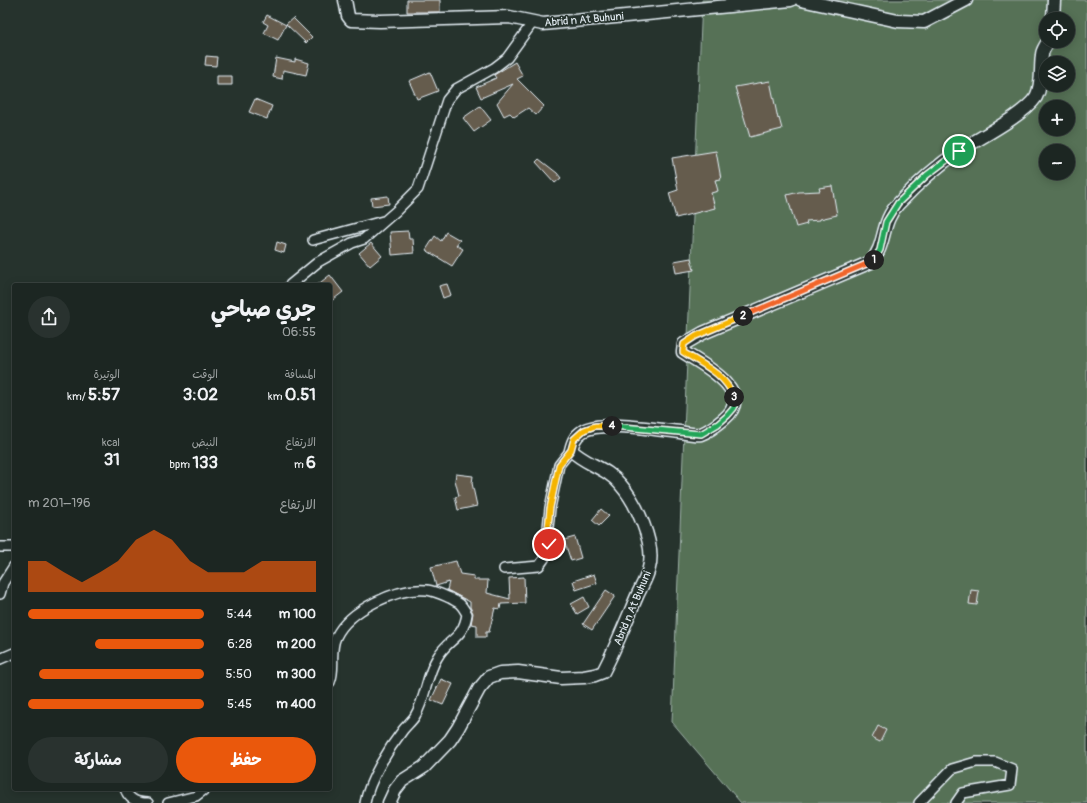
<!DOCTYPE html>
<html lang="ar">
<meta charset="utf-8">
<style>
body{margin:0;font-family:Pangolin,"Playpen Sans Arabic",sans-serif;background:#29322f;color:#f1f3f6;direction:rtl;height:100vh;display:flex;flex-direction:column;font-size:15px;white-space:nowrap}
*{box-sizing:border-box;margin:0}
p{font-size:13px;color:#a0a5a5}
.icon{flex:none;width:22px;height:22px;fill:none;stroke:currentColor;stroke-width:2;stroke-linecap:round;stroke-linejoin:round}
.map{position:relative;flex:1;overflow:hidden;direction:ltr}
.panel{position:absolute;left:12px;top:283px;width:320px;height:508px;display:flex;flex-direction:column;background:#1c2622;border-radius:4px;box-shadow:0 2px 10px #0003,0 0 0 1px #3a4340;direction:rtl}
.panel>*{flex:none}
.buttons{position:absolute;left:1039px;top:12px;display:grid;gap:8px}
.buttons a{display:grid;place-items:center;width:36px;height:36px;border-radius:50%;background:#1c2622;box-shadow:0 2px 10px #0003,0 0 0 1px #3a4340;font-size:20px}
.pin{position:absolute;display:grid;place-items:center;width:34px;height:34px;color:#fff;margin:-17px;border:2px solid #fff;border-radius:50%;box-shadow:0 1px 4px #0007}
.km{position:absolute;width:20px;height:20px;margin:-10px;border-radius:50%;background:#222;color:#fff;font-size:11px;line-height:20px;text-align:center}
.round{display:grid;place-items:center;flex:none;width:42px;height:42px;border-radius:21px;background:#29322f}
.overview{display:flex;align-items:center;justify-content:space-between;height:68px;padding:0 16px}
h1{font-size:22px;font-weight:700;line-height:30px}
.stats{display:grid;grid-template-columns:repeat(3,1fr);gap:6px;height:68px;padding:4px 16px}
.stats div{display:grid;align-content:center}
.stats b{font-size:17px;font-weight:700}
.stats small{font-size:11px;font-weight:400}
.stats p{font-size:11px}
.chart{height:112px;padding:8px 16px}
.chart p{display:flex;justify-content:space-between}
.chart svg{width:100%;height:72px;margin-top:4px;fill:#ea580c;opacity:.7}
.cta{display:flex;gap:8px;margin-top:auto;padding:8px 16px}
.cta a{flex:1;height:46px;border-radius:24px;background:#ea580c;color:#fff;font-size:16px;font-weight:700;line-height:46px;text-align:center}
.cta a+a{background:#29322f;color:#f1f3f6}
ul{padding:0 16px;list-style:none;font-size:13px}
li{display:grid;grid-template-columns:64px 48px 1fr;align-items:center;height:30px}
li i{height:10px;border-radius:5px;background:#ea580c}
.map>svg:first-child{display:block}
.green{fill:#567157;stroke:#9fb1a8;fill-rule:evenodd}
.building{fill:#655c4e;stroke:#e8f1f8}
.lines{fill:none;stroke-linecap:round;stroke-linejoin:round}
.street-casing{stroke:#e8f1f8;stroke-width:12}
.secondary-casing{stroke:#e8f1f8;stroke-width:15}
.street{stroke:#26332d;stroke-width:9}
.secondary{stroke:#26332d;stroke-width:12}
.split-1-casing{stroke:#fff;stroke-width:8}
.split-2-casing{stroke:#fff;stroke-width:8}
.split-3-casing{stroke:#fff;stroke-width:8}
.split-4-casing{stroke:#fff;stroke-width:8}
.split-5-casing{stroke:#fff;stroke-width:8}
.split-1{stroke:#22a559;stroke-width:5}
.split-2{stroke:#f0652b;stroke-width:5}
.split-3{stroke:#f5b400;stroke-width:5}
.split-4{stroke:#22a559;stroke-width:5}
.split-5{stroke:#f5b400;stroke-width:5}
.labels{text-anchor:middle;stroke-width:3;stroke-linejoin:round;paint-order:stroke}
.street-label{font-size:11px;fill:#e8f1f8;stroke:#26332d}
</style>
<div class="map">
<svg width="1087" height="803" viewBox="0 0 1087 803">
<rect width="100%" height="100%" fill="#26332d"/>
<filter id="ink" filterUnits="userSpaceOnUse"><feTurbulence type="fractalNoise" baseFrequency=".025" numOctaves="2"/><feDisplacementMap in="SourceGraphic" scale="8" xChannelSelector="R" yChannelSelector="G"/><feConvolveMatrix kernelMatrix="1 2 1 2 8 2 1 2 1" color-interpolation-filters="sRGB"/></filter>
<g filter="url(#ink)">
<path class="green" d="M702 0H1087V803H741L672 722ZM1046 19H1068V41H1046ZM1046 63H1068V85H1046ZM1046 107H1068V129H1046ZM1046 151H1068V173H1046Z"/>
<path class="building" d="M407 0H440V12H407Z
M267 15 286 25 278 40 264 33 268 25 263 22Z
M293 18 312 37 306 43 286 24Z
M206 56 217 57 216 66 205 65Z
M276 58 295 62V59L309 63 306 75 283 70 282 79 273 77Z
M515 62 523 76 517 79 544 106 536 115 528 108 514 117 510 113 504 116 497 103 513 84 481 98 476 87 496 78 494 75Z
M430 72 438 91 417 99 409 81Z
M217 76H232V85H217Z
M770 81 778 119 779 118 782 129 750 137 735 87Z
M255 99 272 106 267 119 249 112Z
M480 106 491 120 474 132 463 118Z
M716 151 721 179 715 180 718 191 711 193 715 208 676 218 669 193 678 190 672 158Z
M539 159 557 173 561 178 555 183 536 162Z
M832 186 837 215 820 219V220L806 221 807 224 796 227 787 195 799 192 820 191 819 188Z
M388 196 389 204 372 206 371 198Z
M408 231 409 239H413L414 253 392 255 390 232Z
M446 232 460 240 456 245 463 249 452 266 426 250 435 236 441 241Z
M277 242 286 245 284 253 275 250Z
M371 243 382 256 370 266 359 253Z
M691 258 694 270 676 273 674 261Z
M330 275 343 292 330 302V285H317Z
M447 284 451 295 443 298 439 286Z
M456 474 473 476 472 483 477 506 458 510 455 497 459 496 455 480Z
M601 509 609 516 599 526 592 520Z
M575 537 581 558 571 561 564 540Z
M456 561 460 574 474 576V580H488L487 593 510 599 509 578 524 577 525 603 501 604 500 609 495 608 489 632H486V637H477V625L471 624 473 613 470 607V602L447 590 449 582 436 586 431 567Z
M594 574 597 583 576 590 573 581Z
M606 590 615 596 592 630 583 624Z
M971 590 979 591 977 605 969 604Z
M584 597 589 607 577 614 571 604Z
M441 679 453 684 443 705 431 700Z
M878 726 886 730 880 742 872 738Z"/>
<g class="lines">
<defs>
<path id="street" d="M313 240 383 221
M290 285 318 262 352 243 364 239 396 211 418 189 447 100 456 89 494 68 507 58 533 22
M0 547H14
M504 569 539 566 544 559 549 544 548 528 550 508 559 465 571 450
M0 594 3 583 14 566
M0 659 14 653
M330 682C336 668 329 652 336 637 349 610 397 587 427 590 435 591 443 595 450 598 453 600 458 602 460 604 463 607 465 611 467 614 463 640 448 638 437 658 426 676 426 698 415 716 412 721 407 725 403 730 389 748 369 780 365 803
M125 789C129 800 137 803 148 803
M168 803 196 796 205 789
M919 803 952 769 976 762H995L1012 769 1010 785 963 793 956 803"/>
<path id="secondary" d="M345 0 348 16 351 20 380 21 509 17 543 24 791 0
M801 0 898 21 924 22 966 0
M1053 19 1054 0
M389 803 395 790 402 781 424 767 450 740 458 728 479 689 489 677 500 673 518 672 561 678 584 677 595 675 603 672 609 660C619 639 628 617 637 596 641 587 647 578 649 568 656 544 636 502 620 484 606 467 586 465 571 450 573 442 575 436 583 431 600 420 659 430 680 432 686 433 695 435 701 434 709 431 718 424 724 419 757 392 702 364 683 352L684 344 703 333 871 262C887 244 880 222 899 203 917 184 937 166 959 151 979 138 1023 116 1036 97 1043 84 1040 69 1042 55 1042 50 1046 46 1048 41"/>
</defs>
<use href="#street" class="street-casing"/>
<use href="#secondary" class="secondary-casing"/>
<use href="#street" class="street"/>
<use href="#secondary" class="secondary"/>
</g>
</g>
<g class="lines" filter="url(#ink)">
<defs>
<path id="split-1" d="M874 260 880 250 886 222 898 203 927 175 959 151"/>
<path id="split-2" d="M743 316 871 262 874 260"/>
<path id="split-3" d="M734 397C724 373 703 365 683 352L684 344 696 336 743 316"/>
<path id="split-4" d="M612 426 701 434 718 424 727 416 734 408V397"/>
<path id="split-5" d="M549 544 548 528 550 508 559 465 571 450 574 439 584 430 595 426H612"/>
</defs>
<use href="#split-1" class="split-1-casing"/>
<use href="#split-2" class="split-2-casing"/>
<use href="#split-3" class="split-3-casing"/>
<use href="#split-4" class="split-4-casing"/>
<use href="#split-5" class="split-5-casing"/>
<use href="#split-1" class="split-1"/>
<use href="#split-2" class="split-2"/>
<use href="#split-3" class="split-3"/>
<use href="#split-4" class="split-4"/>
<use href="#split-5" class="split-5"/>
</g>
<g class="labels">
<g class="street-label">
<text transform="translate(584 19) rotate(-5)" y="4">Abrid n At Buhuni</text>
<text transform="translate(632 608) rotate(-67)" y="4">Abrid n At Buhuni</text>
</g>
</g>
</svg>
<div class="buttons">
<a><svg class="icon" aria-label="locate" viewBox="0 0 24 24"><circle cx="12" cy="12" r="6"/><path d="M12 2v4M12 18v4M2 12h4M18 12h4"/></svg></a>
<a><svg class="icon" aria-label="layers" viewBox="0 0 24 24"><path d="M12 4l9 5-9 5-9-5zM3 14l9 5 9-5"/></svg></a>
<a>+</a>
<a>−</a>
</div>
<div class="pin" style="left:959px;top:151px;background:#1e9e55"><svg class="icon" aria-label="arrive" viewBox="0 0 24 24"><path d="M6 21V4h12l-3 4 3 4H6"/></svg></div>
<div class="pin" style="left:549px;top:544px;background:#d93025"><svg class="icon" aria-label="check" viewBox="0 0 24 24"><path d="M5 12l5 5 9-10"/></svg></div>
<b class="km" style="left:874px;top:260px">1</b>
<b class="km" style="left:743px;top:316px">2</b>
<b class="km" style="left:734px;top:397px">3</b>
<b class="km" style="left:612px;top:426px">4</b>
<section class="panel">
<div class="overview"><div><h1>جري صباحي</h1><p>06:55</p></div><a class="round"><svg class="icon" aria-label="share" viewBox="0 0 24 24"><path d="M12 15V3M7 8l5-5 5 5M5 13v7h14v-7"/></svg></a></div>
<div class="stats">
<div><p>المسافة</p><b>0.51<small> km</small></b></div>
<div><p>الوقت</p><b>3:02</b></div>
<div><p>الوتيرة</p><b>5:57<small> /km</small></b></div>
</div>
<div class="stats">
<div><p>الارتفاع</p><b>6<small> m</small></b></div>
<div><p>النبض</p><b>133<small> bpm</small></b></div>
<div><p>kcal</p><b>31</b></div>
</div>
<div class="chart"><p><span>الارتفاع</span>196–201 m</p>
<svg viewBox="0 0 160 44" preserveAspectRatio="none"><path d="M0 44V25L10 25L20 32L30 38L40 32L50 25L60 12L70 6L80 12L90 25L100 32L110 32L120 32L130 25L140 25L150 25L160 25V44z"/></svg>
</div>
<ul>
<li><b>100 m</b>5:44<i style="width:100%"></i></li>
<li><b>200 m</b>6:28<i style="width:62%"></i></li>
<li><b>300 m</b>5:50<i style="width:94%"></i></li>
<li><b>400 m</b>5:45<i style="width:100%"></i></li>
</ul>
<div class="cta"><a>حفظ</a><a>مشاركة</a></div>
</section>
</div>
